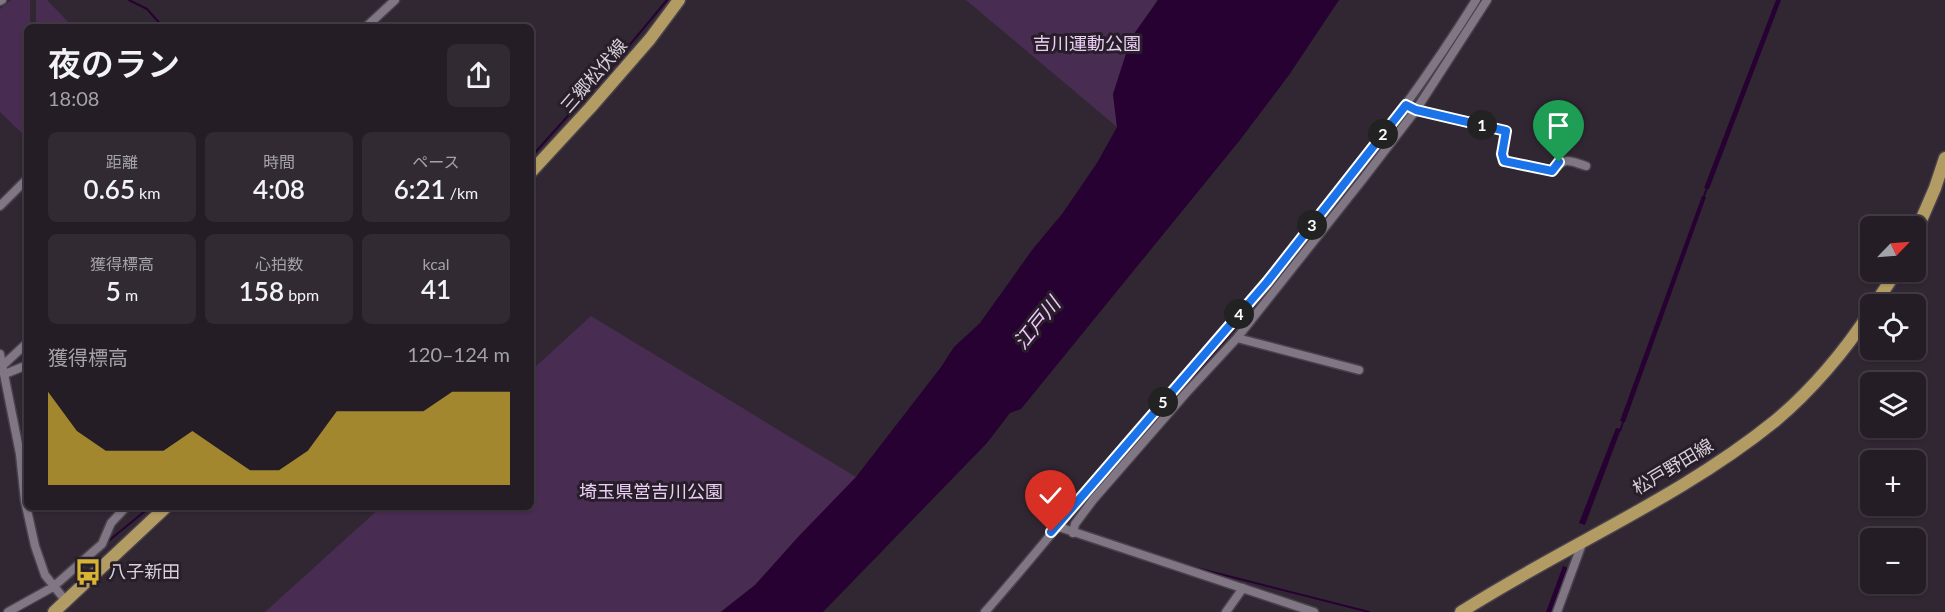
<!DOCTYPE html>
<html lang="ja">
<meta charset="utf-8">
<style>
body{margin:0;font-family:Lato,"Noto Sans JP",sans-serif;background:#312a32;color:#f1f3f6;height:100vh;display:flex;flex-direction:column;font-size:22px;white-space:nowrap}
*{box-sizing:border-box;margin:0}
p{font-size:20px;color:#a3a2a7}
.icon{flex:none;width:33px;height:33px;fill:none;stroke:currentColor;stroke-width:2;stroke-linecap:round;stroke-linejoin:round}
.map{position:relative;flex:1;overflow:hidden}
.panel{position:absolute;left:24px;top:24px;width:510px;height:486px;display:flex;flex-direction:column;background:#251d26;border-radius:9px;box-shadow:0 2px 4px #0004,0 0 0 2px #423b43}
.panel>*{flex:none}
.needle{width:39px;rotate:65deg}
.fabs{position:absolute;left:1860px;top:216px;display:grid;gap:12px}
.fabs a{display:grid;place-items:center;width:66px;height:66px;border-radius:9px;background:#251d26;box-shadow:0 2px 4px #0004,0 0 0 2px #423b43;font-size:30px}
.pin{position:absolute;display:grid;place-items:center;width:51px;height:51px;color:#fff;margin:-62px -26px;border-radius:50% 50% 50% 0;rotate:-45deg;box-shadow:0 0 6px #0007}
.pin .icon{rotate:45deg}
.km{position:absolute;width:30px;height:30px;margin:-15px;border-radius:50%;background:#222;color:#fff;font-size:16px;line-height:30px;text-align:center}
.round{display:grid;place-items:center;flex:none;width:63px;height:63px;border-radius:9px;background:#312a32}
.summary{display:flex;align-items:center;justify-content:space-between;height:102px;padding:0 24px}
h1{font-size:33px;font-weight:600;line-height:45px}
.stats{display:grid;grid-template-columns:repeat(3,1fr);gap:9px;height:102px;padding:6px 24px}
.stats div{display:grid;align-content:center;border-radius:9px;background:#312a32;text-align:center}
.stats b{font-size:26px;font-weight:600}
.stats small{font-size:16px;font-weight:400}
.stats p{font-size:16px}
.chart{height:168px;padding:12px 24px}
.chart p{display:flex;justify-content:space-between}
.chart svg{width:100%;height:108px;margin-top:6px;fill:#d8b434;opacity:.7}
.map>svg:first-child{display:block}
.green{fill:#492c51}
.water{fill:#270131}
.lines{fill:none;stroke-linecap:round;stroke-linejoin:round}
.stream{stroke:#270131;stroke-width:2}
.minor-casing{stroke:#49424c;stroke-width:11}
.primary-casing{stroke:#49424c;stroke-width:15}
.minor{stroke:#817684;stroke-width:8}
.primary{stroke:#b39c63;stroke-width:12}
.route-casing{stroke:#fff;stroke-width:12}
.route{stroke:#1a73e8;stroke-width:8}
.labels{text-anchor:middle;stroke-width:6;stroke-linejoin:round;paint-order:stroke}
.park-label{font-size:18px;fill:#eccff5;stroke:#271e29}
.street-label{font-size:18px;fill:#d6d0d8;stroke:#271e29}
.poi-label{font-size:18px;fill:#d6d0d8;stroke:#271e29;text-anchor:start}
.water-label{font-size:20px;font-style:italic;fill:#f1c6fe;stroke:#271e29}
</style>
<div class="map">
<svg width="1945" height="612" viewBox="0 0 1945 612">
<rect width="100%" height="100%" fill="#312733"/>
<path class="green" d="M11 0H30V27H27V138L0 112V9Z
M36 0H47L73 27H36Z
M966 0H1157L1113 94 1117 127Z
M591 316 856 477 755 585 720 612H265L381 507H531V371Z"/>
<path class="water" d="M1158 0H1339L1289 75 1240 140 1021 409 1010 413 987 443 823 612H721L755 585 798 537 856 477 941 367 954 347 980 323 1032 250 1062 214 1097 163 1117 127 1113 94 1131 38Z
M1776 0H1781L1709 189 1704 188Z
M1702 196 1706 197 1625 422 1620 421Z
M1616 428 1621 429 1585 525 1579 523Z
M1563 566 1568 568 1552 612H1546Z"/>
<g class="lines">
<path class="stream" d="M129 0 147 9 163 27
M613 65 667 0
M532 156 610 69
M1703 199 1707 188
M1170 405 1329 214 1436 72
M1620 431 1624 419
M1070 527 1077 515
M106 543 150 507
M1181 564 1369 612
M18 612 53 592"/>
<defs>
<path id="minor" d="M0 1 2 0
M366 27 395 0
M1412 108 1506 131 1501 154 1504 161 1553 171C1565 156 1569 161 1586 166
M0 206 27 179
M1237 338 1359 370
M0 354 20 454 25 501 35 546 45 575 65 600
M1 367 27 343
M5 374 27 365
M1056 526 1314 612
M1073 533 1075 524 1093 500 1187 392 1237 338 1363 179 1416 110 1487 0
M8 612 53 587 102 544 111 523 126 507
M985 612C1037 553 1086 491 1137 431 1257 294 1379 156 1476 0
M1226 612 1243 588
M1557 612 1583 541"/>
<path id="primary" d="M531 172 590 108 650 39 679 0
M1916 232 1935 188 1945 158
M1875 304 1896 272
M54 612 166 507
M1461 612C1564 546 1680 498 1775 421 1810 392 1846 350 1870 312"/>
</defs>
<use href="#minor" class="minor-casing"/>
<use href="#primary" class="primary-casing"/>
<use href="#minor" class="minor"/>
<use href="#primary" class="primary"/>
</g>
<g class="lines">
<defs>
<path id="route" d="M1051 532 1267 282 1406 105 1416 110 1506 131 1502 154 1504 161 1552 171 1559 162"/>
</defs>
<use href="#route" class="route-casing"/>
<use href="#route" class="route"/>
</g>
<defs>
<symbol id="bus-bare" viewBox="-9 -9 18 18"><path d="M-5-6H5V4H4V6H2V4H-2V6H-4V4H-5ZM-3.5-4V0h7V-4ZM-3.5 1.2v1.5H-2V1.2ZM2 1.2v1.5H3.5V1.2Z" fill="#d8b434" stroke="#271e29" stroke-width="2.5" paint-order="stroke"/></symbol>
</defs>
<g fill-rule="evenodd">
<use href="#bus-bare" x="69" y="553" width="38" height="38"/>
</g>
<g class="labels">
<g class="park-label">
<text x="1087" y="50">吉川運動公園</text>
<text x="651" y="498">埼玉県営吉川公園</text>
</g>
<g class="street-label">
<text transform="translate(594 76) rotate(-49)" y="6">三郷松伏線</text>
<text transform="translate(1673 467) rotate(-31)" y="6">松戸野田線</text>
</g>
<g class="poi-label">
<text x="108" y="578">八子新田</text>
</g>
<g class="water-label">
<text transform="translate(1037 323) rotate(-51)" y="7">江戸川</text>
</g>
</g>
</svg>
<div class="fabs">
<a><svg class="needle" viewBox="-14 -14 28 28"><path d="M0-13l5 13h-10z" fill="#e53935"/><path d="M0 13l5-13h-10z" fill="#a3a2a7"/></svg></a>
<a><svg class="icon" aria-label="locate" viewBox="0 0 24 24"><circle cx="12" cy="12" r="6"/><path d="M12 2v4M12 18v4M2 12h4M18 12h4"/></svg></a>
<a><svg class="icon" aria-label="layers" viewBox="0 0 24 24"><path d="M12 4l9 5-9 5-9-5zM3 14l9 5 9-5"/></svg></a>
<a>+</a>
<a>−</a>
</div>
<div class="pin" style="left:1559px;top:162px;background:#1e9e55"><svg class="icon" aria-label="arrive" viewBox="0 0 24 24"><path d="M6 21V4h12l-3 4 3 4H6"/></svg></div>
<div class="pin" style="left:1051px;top:532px;background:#d93025"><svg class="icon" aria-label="check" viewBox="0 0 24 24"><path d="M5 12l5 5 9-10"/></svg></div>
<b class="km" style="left:1482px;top:125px">1</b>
<b class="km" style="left:1383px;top:134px">2</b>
<b class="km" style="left:1312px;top:225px">3</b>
<b class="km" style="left:1239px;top:314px">4</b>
<b class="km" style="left:1163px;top:402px">5</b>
<section class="panel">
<div class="summary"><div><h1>夜のラン</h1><p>18:08</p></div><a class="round"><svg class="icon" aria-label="share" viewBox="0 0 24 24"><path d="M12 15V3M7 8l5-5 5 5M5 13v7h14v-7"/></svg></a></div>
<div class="stats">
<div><p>距離</p><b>0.65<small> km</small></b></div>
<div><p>時間</p><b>4:08</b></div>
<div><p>ペース</p><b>6:21<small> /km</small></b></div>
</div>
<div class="stats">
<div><p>獲得標高</p><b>5<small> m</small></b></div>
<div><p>心拍数</p><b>158<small> bpm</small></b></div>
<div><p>kcal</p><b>41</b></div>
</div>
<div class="chart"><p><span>獲得標高</span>120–124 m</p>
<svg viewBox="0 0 160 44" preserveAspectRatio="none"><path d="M0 44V6L10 22L20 30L30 30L40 30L50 22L60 30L70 38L80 38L90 30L100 14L110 14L120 14L130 14L140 6L150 6L160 6V44z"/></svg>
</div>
</section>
</div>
